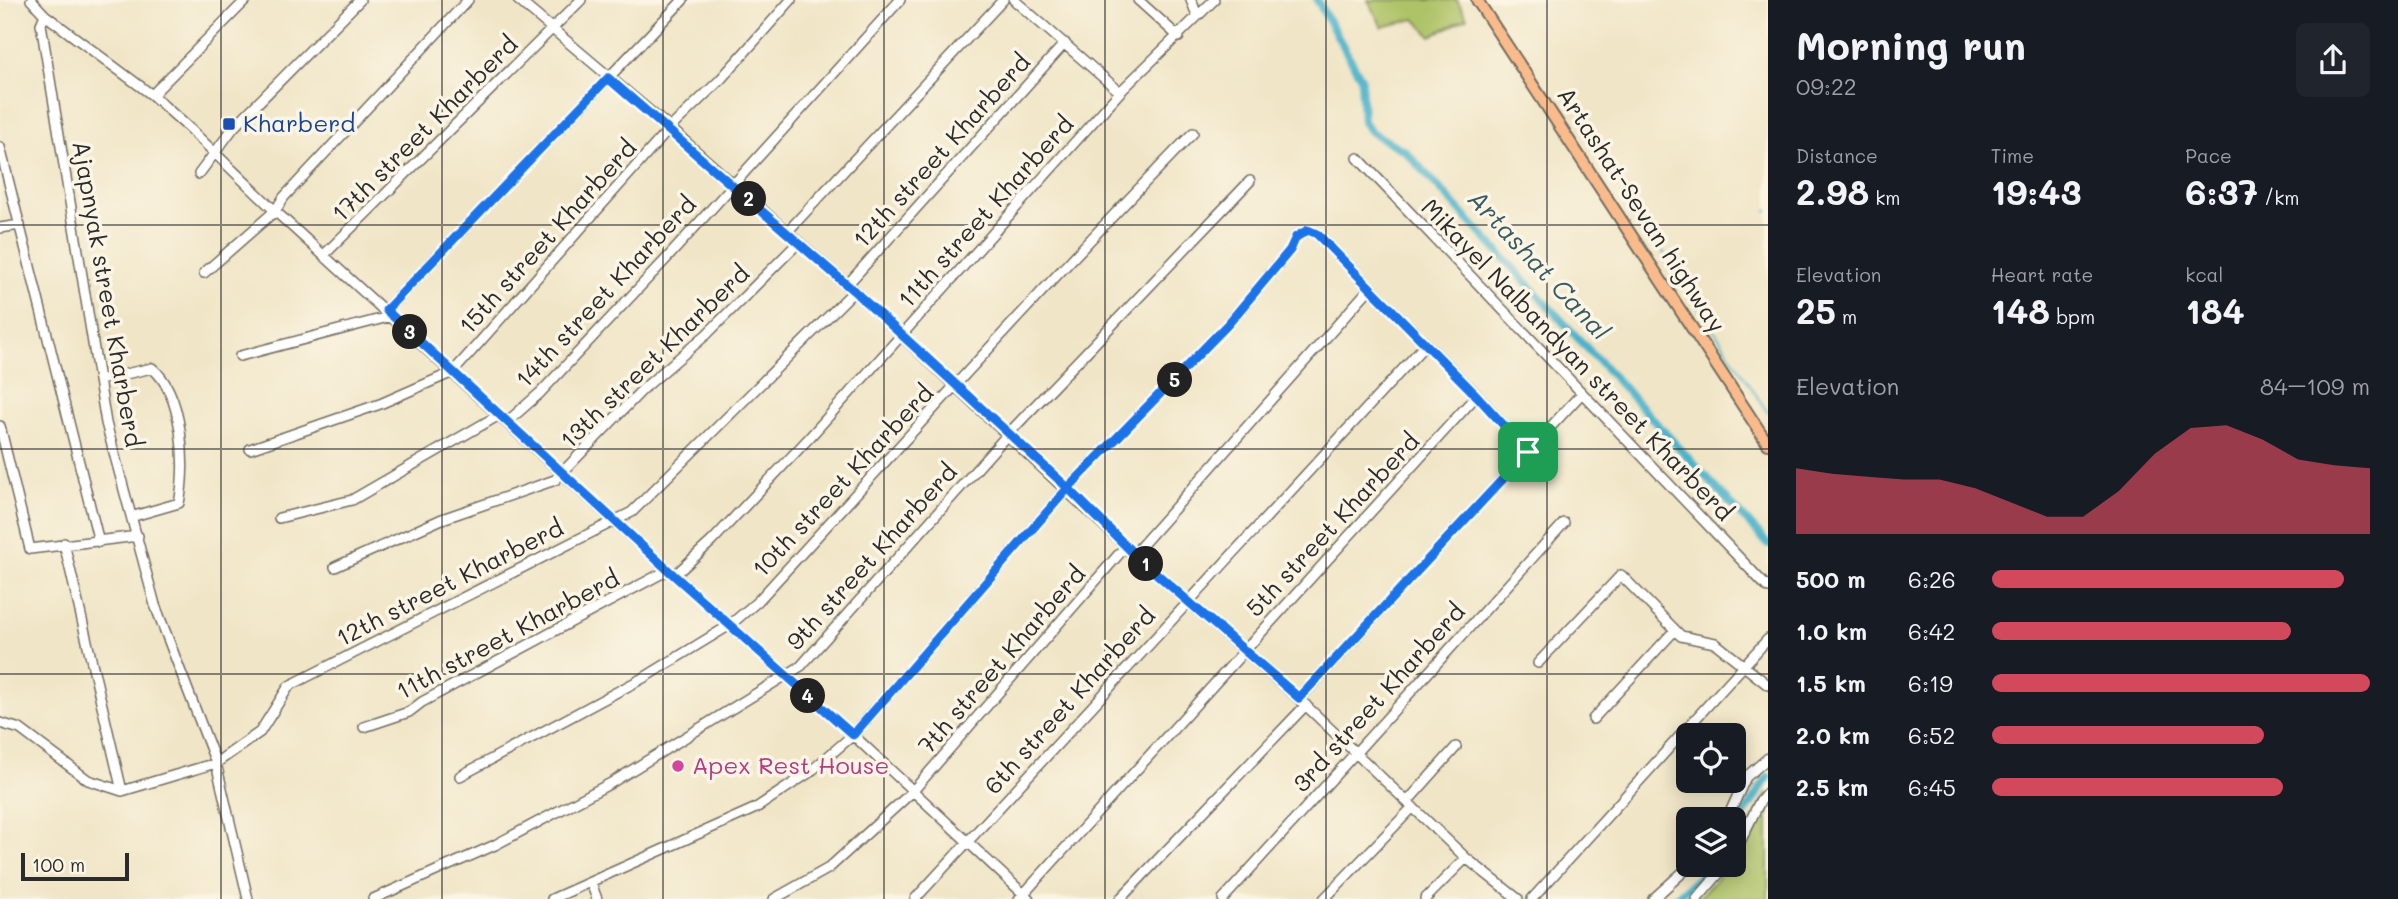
<!DOCTYPE html>
<meta charset="utf-8">
<style>
body{margin:0;font-family:Mali,sans-serif;background:#20242c;color:#f1f3f6;height:100vh;display:flex;flex-direction:column;font-size:26px;white-space:nowrap}
*{box-sizing:border-box;margin:0}
p{font-size:23px;color:#9ea1a6}
.icon{flex:none;width:38px;height:38px;fill:none;stroke:currentColor;stroke-width:2;stroke-linecap:round;stroke-linejoin:round}
.map{position:relative;flex:1;overflow:hidden}
.drawer{display:flex;flex-direction:column;background:#171b24;width:630px}
.drawer>*{flex:none}
.tools{position:absolute;left:1676px;top:723px;display:grid;gap:14px}
.tools a{display:grid;place-items:center;width:70px;height:70px;border-radius:10px;background:#171b24;box-shadow:0 4px 18px #0003;font-size:35px}
.scale{position:absolute;left:21px;bottom:18px;width:108px;box-sizing:border-box;padding-left:7px;border:4px solid #2b2b2b;border-top:0;font-size:19px;line-height:24px;white-space:nowrap;color:#2b2b2b;-webkit-text-stroke:5px #fcf5e5;paint-order:stroke}
.pin{position:absolute;display:grid;place-items:center;width:60px;height:60px;color:#fff;margin:-30px;border-radius:14px;box-shadow:0 4px 10px #0006}
.km{position:absolute;width:35px;height:35px;margin:-18px;border-radius:50%;background:#222;color:#fff;font-size:19px;line-height:35px;text-align:center}
.round{display:grid;place-items:center;flex:none;width:74px;height:74px;border-radius:10px;background:#20242c}
.headline{display:flex;align-items:center;justify-content:space-between;height:119px;padding:0 28px}
h1{font-size:38px;font-weight:700;line-height:52px}
.metrics{display:grid;grid-template-columns:repeat(3,1fr);gap:10px;height:119px;padding:7px 28px}
.metrics div{display:grid;align-content:center}
.metrics b{font-size:35px;font-weight:700}
.metrics small{font-size:19px;font-weight:400}
.metrics p{font-size:19px}
.chart{height:196px;padding:14px 28px}
.chart p{display:flex;justify-content:space-between}
.chart svg{width:100%;height:126px;margin-top:7px;fill:#d1495b;opacity:.7}
ul{padding:0 28px;list-style:none;font-size:23px}
li{display:grid;grid-template-columns:112px 84px 1fr;align-items:center;height:52px}
li i{height:18px;border-radius:9px;background:#d1495b}
main{display:flex;flex:1;min-height:0}
.map>svg:first-child{display:block}
.green{fill:#aec367;stroke:#6c7749;stroke-width:2}
.lines{fill:none;stroke-linecap:round;stroke-linejoin:round}
.stream{stroke:#4cb3cb;stroke-width:2}
.canal{stroke:#4cb3cb;stroke-width:8}
.minor-casing{stroke:#706c61;stroke-width:12}
.major-casing{stroke:#706c61;stroke-width:14}
.minor{stroke:#fff;stroke-width:9}
.major{stroke:#fabb8c;stroke-width:10}
.route-casing{stroke:#fff;stroke-width:14}
.route{stroke:#1a73e8;stroke-width:9}
.grid{fill:none;stroke:#2b2b2b;stroke-width:2;stroke-opacity:0.55}
.transit-dot{fill:#1a4fb4;stroke:#fcf5e5;stroke-width:2.5}
.hotel-dot{fill:#d1479c;stroke:#fcf5e5;stroke-width:2.5}
.labels{text-anchor:middle;stroke-width:7;stroke-linejoin:round;paint-order:stroke}
.transit-label{font-size:24px;fill:#164399;stroke:#fcf5e5;text-anchor:start}
.street-label{font-size:24px;fill:#2b2b2b;stroke:#fcf5e5}
.hotel-label{font-size:24px;fill:#b23c85;stroke:#fcf5e5;text-anchor:start}
.water-label{font-size:26px;font-style:italic;fill:#375b63;stroke:#fcf5e5}
</style>
<main>
<div class="map">
<svg width="1768" height="899" viewBox="0 0 1768 899">
<rect width="100%" height="100%" fill="#fcf5e5"/>
<filter id="ink" filterUnits="userSpaceOnUse"><feTurbulence type="fractalNoise" baseFrequency=".0143" numOctaves="2"/><feDisplacementMap in="SourceGraphic" scale="14" xChannelSelector="R" yChannelSelector="G"/><feConvolveMatrix kernelMatrix="1 2 1 2 8 2 1 2 1" color-interpolation-filters="sRGB"/></filter>
<filter id="wash" filterUnits="userSpaceOnUse"><feTurbulence type="fractalNoise" baseFrequency=".00686" numOctaves="4" result="noise"/><feDisplacementMap in="SourceGraphic" scale="28" xChannelSelector="R" yChannelSelector="G"/><feGaussianBlur stdDeviation="1.57" result="paint"/><feColorMatrix in="noise" values="0 0 0 0 0 0 0 0 0 0 0 0 0 0 0 0 0 1.4 0 .05"/><feComposite in="paint" operator="in"/></filter>
<g filter="url(#wash)">
<rect width="100%" height="100%" fill="#f0e5c6"/>
<path class="green" d="M1368 0H1457L1467 18 1431 36 1415 19 1382 27Z
M1768 792V899H1698L1729 865 1734 864V858Z"/>
<g class="lines">
<path class="stream" d="M1767 211H1768
M1662 250 1768 413"/>
<path class="canal" d="M1317 0 1361 78 1363 122 1371 132 1405 151 1768 544
M1734 830 1768 777
M1674 899 1714 864"/>
</g>
</g>
<g filter="url(#ink)">
<g class="lines">
<defs>
<path id="minor" d="M31 0 45 15 152 95 190 129 275 211 668 570 853 735 1029 899
M518 0 670 128 854 291 1134 554 1299 699 1466 858 1518 899
M1014 0 1120 92
M1138 0 1179 37
M1191 0 1197 15
M45 15 41 24 106 423 155 605 216 763 248 899
M152 95 246 0
M0 147 99 542
M1358 158 1768 588
M199 174 234 127 360 0
M0 228 20 225
M787 232 1003 0
M324 255 581 0
M204 273 275 211 284 197 468 0
M847 285 1065 43
M386 310 683 0
M240 356 392 316
M99 380 152 368C183 393 187 466 179 503L134 516
M507 422 540 393 668 257 900 0
M0 426 30 549 138 536
M250 449 380 404 453 372 670 128 720 80 791 0
M279 518 352 500 499 415
M64 543 122 791
M1134 554 1370 288
M335 567 442 519 555 480 643 389 707 334 799 242
M674 576 712 541 809 438 1120 92 1214 0
M1538 663 1621 575 1681 636 1715 643 1768 685
M1299 699 1582 393
M1593 719 1675 630
M0 723 20 729 88 780 122 791 216 763 260 732 289 686 632 512 854 291
M364 727 409 712 422 702 668 570
M460 776 645 677 730 625 758 601C902 444 1044 285 1193 133
M1407 802 1456 747
M1727 819 1746 777 1768 758
M1734 854 1759 803 1768 792
M591 883 597 899
M373 899 495 845 611 783 801 666 1008 434 1250 181
M552 899 756 808 810 772 853 735 1068 488 1228 324 1290 250 1296 237 1308 230 1317 234 1477 395 1528 452
M774 899 829 868 912 792 1126 546
M915 899 1425 345
M1019 899 1477 395
M1120 899 1306 705
M1223 899 1564 523
M1324 899 1413 807
M1425 899 1466 858
M1532 899 1768 639
M1653 899 1692 864
M1697 899 1727 864"/>
<path id="major" d="M1477 0 1768 444"/>
</defs>
<use href="#minor" class="minor-casing"/>
<use href="#major" class="major-casing"/>
<use href="#minor" class="minor"/>
<use href="#major" class="major"/>
</g>
</g>
<g class="lines" filter="url(#ink)">
<defs>
<path id="route" d="M1528 452 1299 698 1134 554 1068 488 854 291 608 78 386 310 668 570 853 735 1068 488 1228 324 1290 250 1296 237 1308 230 1317 234 1477 396 1528 452"/>
</defs>
<use href="#route" class="route-casing"/>
<use href="#route" class="route"/>
</g>
<path class="grid" d="M221 0V899M442 0V899M663 0V899M884 0V899M1105 0V899M1326 0V899M1547 0V899M0 225H1768M0 449H1768M0 674H1768"/>
<rect class="transit-dot" x="222" y="117" width="14" height="14" rx="3.5"/>
<circle class="hotel-dot" cx="678" cy="766" r="7"/>
<g class="labels">
<g class="transit-label">
<text x="243" y="132">Kharberd</text>
</g>
<g class="street-label">
<text transform="translate(425 129) rotate(-45)" y="8">17th street Kharberd</text>
<text transform="translate(942 151) rotate(-48)" y="8">12th street Kharberd</text>
<text transform="translate(1641 210) rotate(57)" y="8">Artashat-Sevan highway</text>
<text transform="translate(986 212) rotate(-48)" y="8">11th street Kharberd</text>
<text transform="translate(548 237) rotate(-48)" y="8">15th street Kharberd</text>
<text transform="translate(606 292) rotate(-47)" y="8">14th street Kharberd</text>
<text transform="translate(107 294) rotate(80)" y="8">Ajapnyak street Kharberd</text>
<text transform="translate(655 357) rotate(-44)" y="8">13th street Kharberd</text>
<text transform="translate(1577 360) rotate(46)" y="8">Mikayel Nalbandyan street Kharberd</text>
<text transform="translate(843 481) rotate(-47)" y="8">10th street Kharberd</text>
<text transform="translate(1333 525) rotate(-47)" y="8">5th street Kharberd</text>
<text transform="translate(872 557) rotate(-48)" y="8">9th street Kharberd</text>
<text transform="translate(450 583) rotate(-27)" y="8">12th street Kharberd</text>
<text transform="translate(508 635) rotate(-28)" y="8">11th street Kharberd</text>
<text transform="translate(1002 660) rotate(-49)" y="8">7th street Kharberd</text>
<text transform="translate(1379 698) rotate(-48)" y="8">3rd street Kharberd</text>
<text transform="translate(1070 701) rotate(-48)" y="8">6th street Kharberd</text>
</g>
<g class="hotel-label">
<text x="692" y="774">Apex Rest House</text>
</g>
<g class="water-label">
<text transform="translate(1539 265) rotate(47)" y="9">Artashat Canal</text>
</g>
</g>
</svg>
<div class="tools">
<a><svg class="icon" aria-label="locate" viewBox="0 0 24 24"><circle cx="12" cy="12" r="6"/><path d="M12 2v4M12 18v4M2 12h4M18 12h4"/></svg></a>
<a><svg class="icon" aria-label="layers" viewBox="0 0 24 24"><path d="M12 4l9 5-9 5-9-5zM3 14l9 5 9-5"/></svg></a>
</div>
<div class="scale">100 m</div>
<div class="pin" style="left:1528px;top:452px;background:#1e9e55"><svg class="icon" aria-label="arrive" viewBox="0 0 24 24"><path d="M6 21V4h12l-3 4 3 4H6"/></svg></div>
<b class="km" style="left:1146px;top:564px">1</b>
<b class="km" style="left:749px;top:199px">2</b>
<b class="km" style="left:410px;top:332px">3</b>
<b class="km" style="left:808px;top:696px">4</b>
<b class="km" style="left:1175px;top:380px">5</b>
</div>
<section class="drawer">
<div class="headline"><div><h1>Morning run</h1><p>09:22</p></div><a class="round"><svg class="icon" aria-label="share" viewBox="0 0 24 24"><path d="M12 15V3M7 8l5-5 5 5M5 13v7h14v-7"/></svg></a></div>
<div class="metrics">
<div><p>Distance</p><b>2.98<small> km</small></b></div>
<div><p>Time</p><b>19:43</b></div>
<div><p>Pace</p><b>6:37<small> /km</small></b></div>
</div>
<div class="metrics">
<div><p>Elevation</p><b>25<small> m</small></b></div>
<div><p>Heart rate</p><b>148<small> bpm</small></b></div>
<div><p>kcal</p><b>184</b></div>
</div>
<div class="chart"><p><span>Elevation</span>84–109 m</p>
<svg viewBox="0 0 160 44" preserveAspectRatio="none"><path d="M0 44V21L10 23L20 24L30 25L40 25L50 28L60 33L70 38L80 38L90 29L100 16L110 7L120 6L130 11L140 18L150 20L160 21V44z"/></svg>
</div>
<ul>
<li><b>500 m</b>6:26<i style="width:93%"></i></li>
<li><b>1.0 km</b>6:42<i style="width:79%"></i></li>
<li><b>1.5 km</b>6:19<i style="width:100%"></i></li>
<li><b>2.0 km</b>6:52<i style="width:72%"></i></li>
<li><b>2.5 km</b>6:45<i style="width:77%"></i></li>
</ul>
</section>
</main>
